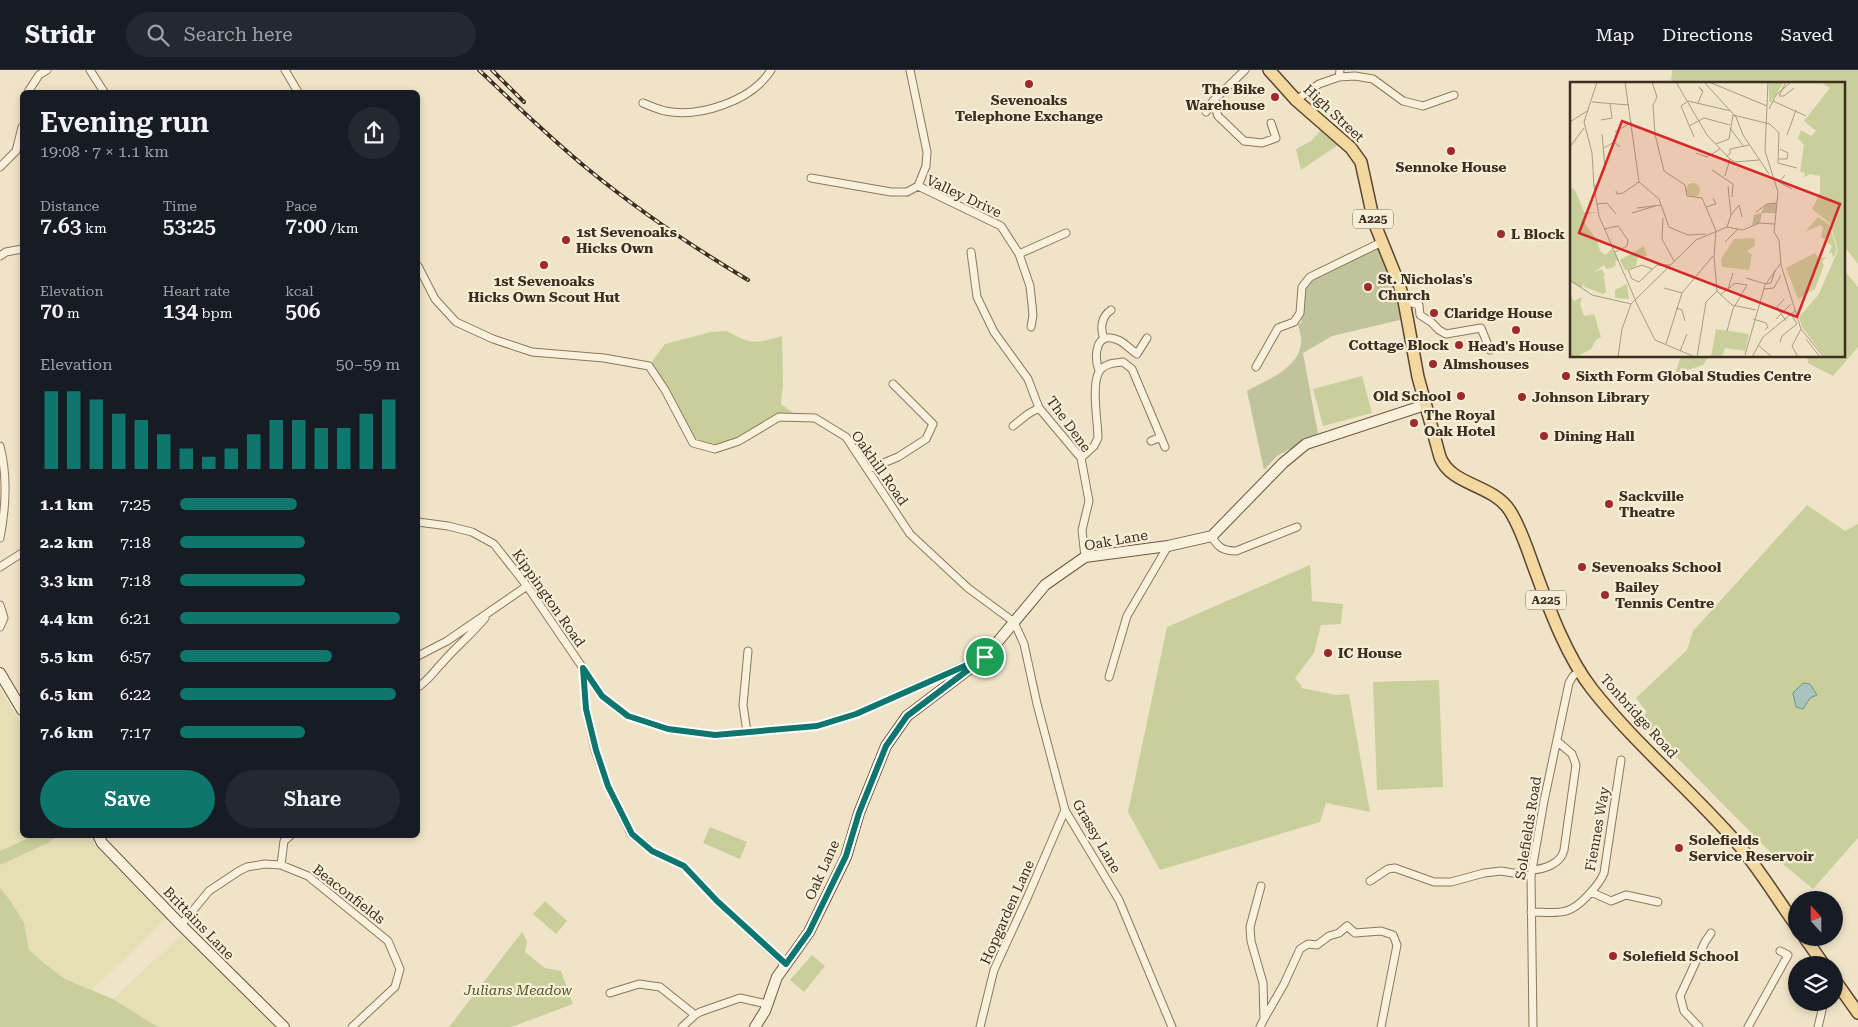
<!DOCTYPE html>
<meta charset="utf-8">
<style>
body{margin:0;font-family:"Roboto Serif",serif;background:#242831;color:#f1f3f6;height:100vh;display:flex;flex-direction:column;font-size:19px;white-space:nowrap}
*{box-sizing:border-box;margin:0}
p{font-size:16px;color:#9ea1a6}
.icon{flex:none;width:28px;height:28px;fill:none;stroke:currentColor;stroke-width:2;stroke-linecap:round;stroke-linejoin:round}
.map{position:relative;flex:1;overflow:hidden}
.details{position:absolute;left:20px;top:20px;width:400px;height:748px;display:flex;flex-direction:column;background:#171b24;border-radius:8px;box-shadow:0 2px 8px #0003}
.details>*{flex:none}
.needle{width:32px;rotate:339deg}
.fabs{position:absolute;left:1788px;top:821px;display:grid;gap:10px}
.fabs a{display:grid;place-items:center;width:55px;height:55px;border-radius:50%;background:#171b24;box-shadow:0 2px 8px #0003;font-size:25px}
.pin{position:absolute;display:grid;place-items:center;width:42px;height:42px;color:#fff;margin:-21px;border:2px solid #fff;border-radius:50%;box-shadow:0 1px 5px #0007}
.round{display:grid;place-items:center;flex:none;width:52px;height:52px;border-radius:26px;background:#242831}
.summary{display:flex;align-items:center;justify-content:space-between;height:85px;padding:0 20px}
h1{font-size:28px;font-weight:600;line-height:38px}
.figures{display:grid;grid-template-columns:repeat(3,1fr);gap:8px;height:85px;padding:5px 20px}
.figures div{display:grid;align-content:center}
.figures b{font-size:21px;font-weight:600}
.figures small{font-size:14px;font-weight:400}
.figures p{font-size:14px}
.chart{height:140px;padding:10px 20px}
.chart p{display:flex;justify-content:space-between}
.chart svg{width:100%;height:90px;margin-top:5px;stroke:#0f766e;stroke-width:6}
.cta{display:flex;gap:10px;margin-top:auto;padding:10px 20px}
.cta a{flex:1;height:58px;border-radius:30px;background:#0f766e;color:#fff;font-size:20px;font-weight:600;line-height:58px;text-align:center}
.cta a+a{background:#242831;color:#f1f3f6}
ul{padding:0 20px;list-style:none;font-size:16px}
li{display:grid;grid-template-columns:80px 60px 1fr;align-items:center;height:38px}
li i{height:12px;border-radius:6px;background:#0f766e}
header{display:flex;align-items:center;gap:30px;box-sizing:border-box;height:70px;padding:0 25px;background:#171b24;border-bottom:1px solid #363941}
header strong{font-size:24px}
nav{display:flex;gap:28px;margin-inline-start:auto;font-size:18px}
.search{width:350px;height:45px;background:#242831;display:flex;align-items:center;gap:12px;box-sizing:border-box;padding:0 18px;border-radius:28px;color:#9ea1a6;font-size:19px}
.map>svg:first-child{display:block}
.farmland{fill:#e6deb5}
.green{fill:#c9cf9b}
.cemetery{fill:#bfc49a}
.water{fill:#a9c4bc;stroke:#6f938a}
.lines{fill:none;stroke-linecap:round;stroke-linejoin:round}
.street-casing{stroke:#8d765c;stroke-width:9}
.secondary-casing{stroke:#6f573f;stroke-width:12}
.primary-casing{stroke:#5b4430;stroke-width:14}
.street{stroke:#faf1dc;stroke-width:7}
.secondary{stroke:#faf1dc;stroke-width:10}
.primary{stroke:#f3d9a0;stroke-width:11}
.rail-casing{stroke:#3d2e20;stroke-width:4}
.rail{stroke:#f7eed8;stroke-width:2;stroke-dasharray:5.5;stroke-linecap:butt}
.route-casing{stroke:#fff;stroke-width:10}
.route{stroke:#0f766e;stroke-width:6}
.poi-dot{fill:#9e2a2b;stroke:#f7eed8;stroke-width:2}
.labels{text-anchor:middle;stroke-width:4.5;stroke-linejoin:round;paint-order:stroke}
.shield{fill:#f7eed8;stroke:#756857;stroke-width:1}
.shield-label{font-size:12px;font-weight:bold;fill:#3d2e20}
.poi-label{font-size:14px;font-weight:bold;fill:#3d2e20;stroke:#f7eed8;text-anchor:start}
.street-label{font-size:14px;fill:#3d2e20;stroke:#f7eed8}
.park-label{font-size:14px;font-style:italic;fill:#4d5a26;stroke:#f7eed8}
.inset-road{fill:none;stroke:#a89b85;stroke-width:1}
.view{fill:#d62828;fill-opacity:0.15;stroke:#d62828;stroke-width:2.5}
.inset-edge{fill:none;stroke:#3d2e20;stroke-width:2.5}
</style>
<header>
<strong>Stridr</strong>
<div class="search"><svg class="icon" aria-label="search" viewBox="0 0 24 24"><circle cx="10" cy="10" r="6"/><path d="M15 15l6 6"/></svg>Search here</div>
<nav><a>Map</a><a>Directions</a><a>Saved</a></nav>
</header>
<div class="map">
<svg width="1858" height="957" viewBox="0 0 1858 957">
<rect width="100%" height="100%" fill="#f0e4c8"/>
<path class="farmland" d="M0 618 22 656V765H35L0 781Z
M60 765H89L97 778 166 849 92 920 65 909 29 880 24 853 10 830 0 818V795L46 774Z
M181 865 275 957H158L113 929Z"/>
<path class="green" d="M1672 0H1858V194L1844 176V14H1671Z
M1322 59 1338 75 1301 100 1296 79 1311 71Z
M1844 200 1858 217V277L1833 306 1808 293 1807 286H1844Z
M727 261C752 275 754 274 782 266L783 313 781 334 795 344 779 346 717 379 694 372 650 297 653 290 665 274 711 262Z
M1681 286H1709L1703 295 1675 304Z
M1362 306 1372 343 1323 356 1313 319Z
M1807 435 1845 461 1858 454V768L1813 819 1778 790 1640 650 1647 642 1636 628 1687 580 1693 561Z
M1310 495 1312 531 1343 534 1341 554 1321 555 1314 583 1295 608 1302 616 1301 618 1336 625 1349 624 1370 742 1326 733 1320 752 1160 800 1128 742 1167 557Z
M1439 610 1443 717 1377 720 1373 612Z
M710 757 747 772 740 789 703 773Z
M35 765H60L46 774 0 795V781Z
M0 818 10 830 24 853 29 880 44 893 65 909 113 929 158 957H0Z
M545 831 567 851 556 864 533 844Z
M522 862 527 871 525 882 545 898 561 901 573 934 511 957H449Z
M812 885 825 896 804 922 790 910Z"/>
<path class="cemetery" d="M1379 176 1397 217 1404 249 1332 266 1303 283 1318 364 1277 386 1264 400 1247 321C1266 310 1299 299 1301 273 1302 268 1299 260 1298 254L1301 253 1304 218 1311 208Z"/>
<path class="water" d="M1803 613 1810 614 1817 625 1810 628 1803 639 1796 637 1793 623Z"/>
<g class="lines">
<defs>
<path id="street" d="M90 0 104 22
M285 0 298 22
M910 0 927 82 926 96 918 116
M1340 0 1339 7 1355 6 1373 9 1403 31 1423 36 1454 25
M28 22 39 5 47 0
M1296 30 1319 14 1339 7
M1213 31 1218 46 1244 71 1262 73 1276 68 1271 53
M643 33C650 36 657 39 665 41 699 48 752 31 771 0
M1206 42 1213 31 1245 0
M0 97 16 81 22 57
M811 108 891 122H907L918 116 1001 156 1019 184 1030 216 1033 245 1031 257
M971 182 977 227 994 262 1028 309 1039 338 1081 388 1089 431 1082 460 1085 487
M1019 184 1066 163
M0 186 6 182 22 179
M418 196 435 229 456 252 493 269 532 282 604 288 649 296 665 320 693 373 715 379 739 371 779 347 815 348 846 367 910 464 968 518 1014 552 1024 574 1037 634 1065 740 1119 830 1172 957
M1404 231 1419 235 1420 245 1431 252 1439 260 1446 264 1481 258 1490 280
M1104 269C1100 258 1101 247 1111 240
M1256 297 1278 258 1294 252 1300 243 1302 217 1310 207 1382 172
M1099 301C1094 286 1095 260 1118 270 1125 273 1131 280 1137 284L1147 268
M1013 356 1028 344 1039 338
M1151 371 1161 367
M0 376C8 407 6 437 0 468
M1081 388 1094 376 1098 368C1098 352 1090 310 1101 299 1107 293 1115 293 1123 292L1132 299 1165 377
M869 399 898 387 926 369 933 354 893 314
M418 452 448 456 472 462 494 474 527 516 602 626 628 646 668 659 715 665 817 656 856 644 972 592
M1212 466C1217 477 1223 481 1236 481L1297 457
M0 497 22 483
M0 535 4 548 0 557
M418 586 447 571 527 516
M583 598 586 639 595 680 608 716 631 764 652 781 684 796 717 831 785 894
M1109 607 1127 546 1168 476
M418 617C430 609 433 602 443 592 456 577 472 564 485 548
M747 662 743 635 748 581
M281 795 284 771 291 765
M1532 800C1544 799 1561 794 1564 780L1576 695 1572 684 1557 671
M1370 811 1388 799 1395 798 1434 812H1451L1484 803 1501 801 1531 806
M1591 822 1611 831 1626 825 1658 832
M1531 842C1542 842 1556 844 1566 841 1579 838 1599 815 1604 803L1621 690
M181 855 209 821 239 801 247 797 265 794 281 795 308 806 388 871 400 899 395 917 352 957
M610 923 639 914 660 917 695 945
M1264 949 1284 914 1300 879 1308 874 1317 875 1329 866 1339 863 1347 856 1355 863 1381 861 1393 865 1397 875 1381 957
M682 957 695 945 700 942 740 928 767 934
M980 957 994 900 1028 826 1065 740
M1260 957 1264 949 1263 913 1251 871 1250 857 1261 816
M1533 957 1531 806 1544 731 1569 613 1573 606 1580 601
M1699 957 1684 941 1680 926 1705 872 1711 863
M1748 957 1788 885 1780 881
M1818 957 1824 932"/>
<path id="secondary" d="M0 603 22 640
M98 765 102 773 181 855 284 957
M755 957 765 941 777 907 809 862 846 787 859 743 886 676 907 646 985 587 1045 515 1085 487 1168 476 1212 466 1283 393 1306 374 1425 335"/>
<path id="primary" d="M1269 0 1296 30 1351 78 1361 92 1374 152 1399 214 1404 231 1418 307 1440 387C1451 416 1493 414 1510 441 1522 460 1528 482 1536 503 1550 541 1567 587 1592 619 1635 674 1691 720 1737 773 1758 797 1777 829 1796 855
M1805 868 1824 895
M1834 909 1858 943"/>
</defs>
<use href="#street" class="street-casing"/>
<use href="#secondary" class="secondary-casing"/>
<use href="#primary" class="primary-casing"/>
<use href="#street" class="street"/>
<use href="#secondary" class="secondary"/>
<use href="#primary" class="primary"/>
<defs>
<path id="rail" d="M479 0C515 34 550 68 589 100 639 141 693 177 748 210
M492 0 524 32"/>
</defs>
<use href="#rail" class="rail-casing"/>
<use href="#rail" class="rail"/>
</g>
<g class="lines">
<defs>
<path id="route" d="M985 587 907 646 886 676 859 743 846 786 809 862 786 894 717 831 684 796 652 781 632 764 608 716 596 680 586 639 583 598 602 626 628 646 668 659 715 665 817 656 856 644Z"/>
</defs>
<use href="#route" class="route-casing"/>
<use href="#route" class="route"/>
</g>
<g class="poi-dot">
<circle cx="1029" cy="14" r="5"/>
<circle cx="1275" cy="27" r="5"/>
<circle cx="1451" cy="81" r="5"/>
<circle cx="1501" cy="164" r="5"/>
<circle cx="566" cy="170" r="5"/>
<circle cx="544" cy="195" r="5"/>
<circle cx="1368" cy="217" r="5"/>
<circle cx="1434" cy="243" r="5"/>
<circle cx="1516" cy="260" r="5"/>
<circle cx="1459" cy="275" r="5"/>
<circle cx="1433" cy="294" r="5"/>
<circle cx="1566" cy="306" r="5"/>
<circle cx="1461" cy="326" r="5"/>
<circle cx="1522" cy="327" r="5"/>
<circle cx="1414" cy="353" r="5"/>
<circle cx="1544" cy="366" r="5"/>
<circle cx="1609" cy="434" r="5"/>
<circle cx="1582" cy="497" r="5"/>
<circle cx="1605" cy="525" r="5"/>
<circle cx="1328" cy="583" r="5"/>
<circle cx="1679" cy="778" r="5"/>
<circle cx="1613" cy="886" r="5"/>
</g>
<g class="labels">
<g class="shield">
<rect x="1353" y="139.5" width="40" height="19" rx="4"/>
<rect x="1526" y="520.5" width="40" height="19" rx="4"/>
</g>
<g class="shield-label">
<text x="1373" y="153">A225</text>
<text x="1546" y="534">A225</text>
</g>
<g class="poi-label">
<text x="1265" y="24" text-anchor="end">The Bike<tspan x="1265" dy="16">Warehouse</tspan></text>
<text x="1029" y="35" text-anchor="middle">Sevenoaks<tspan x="1029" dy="16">Telephone Exchange</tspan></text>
<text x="1451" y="102" text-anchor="middle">Sennoke House</text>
<text x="576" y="167">1st Sevenoaks<tspan x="576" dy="16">Hicks Own</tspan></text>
<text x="1511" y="169">L Block</text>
<text x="1378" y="214">St. Nicholas's<tspan x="1378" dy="16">Church</tspan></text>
<text x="544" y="216" text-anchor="middle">1st Sevenoaks<tspan x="544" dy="16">Hicks Own Scout Hut</tspan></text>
<text x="1444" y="248">Claridge House</text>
<text x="1449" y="280" text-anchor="end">Cottage Block</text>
<text x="1516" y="281" text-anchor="middle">Head's House</text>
<text x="1443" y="299">Almshouses</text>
<text x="1576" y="311">Sixth Form Global Studies Centre</text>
<text x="1451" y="331" text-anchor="end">Old School</text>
<text x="1532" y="332">Johnson Library</text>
<text x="1424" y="350">The Royal<tspan x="1424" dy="16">Oak Hotel</tspan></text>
<text x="1554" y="371">Dining Hall</text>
<text x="1619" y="431">Sackville<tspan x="1619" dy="16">Theatre</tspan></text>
<text x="1592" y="502">Sevenoaks School</text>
<text x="1615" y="522">Bailey<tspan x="1615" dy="16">Tennis Centre</tspan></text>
<text x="1338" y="588">IC House</text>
<text x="1689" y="775">Solefields<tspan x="1689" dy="16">Service Reservoir</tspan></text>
<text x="1623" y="891">Solefield School</text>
</g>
<g class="street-label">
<text transform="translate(1334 43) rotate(43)" y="5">High Street</text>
<text transform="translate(964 126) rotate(25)" y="5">Valley Drive</text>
<text transform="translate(1069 354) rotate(54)" y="5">The Dene</text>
<text transform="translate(880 398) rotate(55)" y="5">Oakhill Road</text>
<text transform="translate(1116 470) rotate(-10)" y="5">Oak Lane</text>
<text transform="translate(549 528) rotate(55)" y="5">Kippington Road</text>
<text transform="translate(1639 646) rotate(48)" y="5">Tonbridge Road</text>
<text transform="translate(1528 758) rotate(-81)" y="5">Solefields Road</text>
<text transform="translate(1597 759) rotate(-80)" y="5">Fiennes Way</text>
<text transform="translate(1097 766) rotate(60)" y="5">Grassy Lane</text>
<text transform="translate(822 800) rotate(-66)" y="5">Oak Lane</text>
<text transform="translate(349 824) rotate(38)" y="5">Beaconfields</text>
<text transform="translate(1007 842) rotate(-66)" y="5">Hopgarden Lane</text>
<text transform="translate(199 853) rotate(46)" y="5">Brittains Lane</text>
</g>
<g class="park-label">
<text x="518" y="925">Julians Meadow</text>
</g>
</g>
<g transform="translate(1570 12)">
<rect width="275" height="275" fill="#f0e4c8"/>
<path d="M199 0H214L201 20H199ZM255 0H275V275H255L232 245 229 235 249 212 268 168 260 141 242 127 250 111V94L240 92 233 96 235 91 230 90 234 63 228 56 231 48 241 54 246 49 234 39 260 6 253 2ZM116 108a7 7 0 1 1 14 0a7 7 0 1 1-14 0ZM0 105 5 108 14 130H27L14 133 16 143 27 158 30 169 36 173 42 166 49 178 45 179 46 183 42 186 36 187 34 183 23 191 32 187 35 194 29 197 34 195 36 210 33 212 13 204 15 199 11 206 0 200ZM248 135 259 142 267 168 263 176 262 170 259 172 262 164 256 160 259 155 254 157 251 155 253 145 250 143 235 150ZM184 156 185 164 177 169 182 173 179 188 152 185 151 177 164 157ZM74 164 77 174H68L66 184 55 188 50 178ZM245 171 248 176 256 175 252 180 254 183 245 207 228 217 216 186ZM57 202 59 217 45 216V208ZM0 213 4 219 12 215 10 222 14 234 24 232 31 255 26 258 21 267 7 275H0ZM146 247 179 252 175 269 155 266 152 275H141Z" fill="#c9cf9b"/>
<path d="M206 121V131H192L190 141 182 143 184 133 191 131 195 123Z" fill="#bfc49a"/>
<path class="inset-road" d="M27 0 14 40 22 71 24 104 29 134 65 217M55 0 69 100 89 117 99 145 118 153 136 152M82 0 87 15 83 23 85 52 94 89 115 103 117 114 132 116 146 149M106 0 137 53 160 77 165 80 189 78M134 0 166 35 173 53 199 92M139 0 197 24M198 0 195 69 208 110 204 150 209 158 211 183 231 247 254 275M216 0 209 14H214L224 6M118 19 161 29M118 19 111 24 124 55M203 19 236 34M22 20 59 23M128 21 133 9 129 5 132 9M199 27 206 13 221 0M31 38 42 36 40 22M0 40 17 29M119 44 134 36 160 43M160 46 174 65M45 50 62 40M217 53 226 28M146 62 159 57 163 33 200 42 209 51 208 81 227 86M0 65 14 46M34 66 44 60 50 65M126 71 137 75 150 67M156 74 160 72V67L179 63M209 77H217L218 71 210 67M142 88 163 102 162 115M215 93 209 100 222 107M155 94 160 77M24 104 28 103 35 86 32 52M46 109 47 112 53 111 69 100M27 122 37 121 46 132M136 125 146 122 143 116M67 126 91 123M186 130 197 122 207 121M62 131 85 124M161 133 169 123 172 135M93 136 92 157 104 179M157 145 161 133 158 104M34 147 48 144 58 158 57 164 45 170M146 149 144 174 147 209 162 223 186 228M155 160 168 147M58 188 62 197 69 200 87 183H100M58 188 72 183 82 187M176 196 196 202M0 198 22 213 61 222M196 202 201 201 205 188M94 206 112 211M194 207 204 206 211 193M150 213 158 207 163 191M214 217 207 225 216 239M65 218 85 258 125 275M106 226 112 228 115 239M183 237 196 241 198 245 195 248M206 237 221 222M157 249 163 227 177 203 165 201 158 207M236 257 250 275M210 260 212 254 227 242 222 234M96 262 112 211 143 174M188 263 202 275M110 269 117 252M175 273 195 203 211 181M48 275 52 247 61 222 126 158 157 145 173 148 189 141 204 142M127 275 136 220 147 209M182 275 193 255 225 229M228 275 222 264 231 247"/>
<path class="view" d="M52 39 270 122 227 235 9 151Z"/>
<rect width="275" height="275" class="inset-edge"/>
</g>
</svg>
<div class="fabs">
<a><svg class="needle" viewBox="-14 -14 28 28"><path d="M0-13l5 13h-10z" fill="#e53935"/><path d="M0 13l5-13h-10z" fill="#9ea1a6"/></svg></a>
<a><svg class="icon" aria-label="layers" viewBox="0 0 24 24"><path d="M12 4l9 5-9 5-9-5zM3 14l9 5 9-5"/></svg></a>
</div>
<div class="pin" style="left:985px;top:587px;background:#1e9e55"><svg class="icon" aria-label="arrive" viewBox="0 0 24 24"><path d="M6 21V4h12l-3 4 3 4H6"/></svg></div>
<section class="details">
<div class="summary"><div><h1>Evening run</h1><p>19:08 · 7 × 1.1 km</p></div><a class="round"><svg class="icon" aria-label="share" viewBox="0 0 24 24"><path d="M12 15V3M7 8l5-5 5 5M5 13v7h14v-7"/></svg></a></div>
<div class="figures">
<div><p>Distance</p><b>7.63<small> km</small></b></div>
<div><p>Time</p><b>53:25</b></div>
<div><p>Pace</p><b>7:00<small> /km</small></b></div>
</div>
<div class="figures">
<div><p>Elevation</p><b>70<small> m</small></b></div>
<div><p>Heart rate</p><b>134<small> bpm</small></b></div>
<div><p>kcal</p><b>506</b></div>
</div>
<div class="chart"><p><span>Elevation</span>50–59 m</p>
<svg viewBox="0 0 160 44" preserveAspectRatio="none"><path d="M5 44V6M15 44V6M25 44V10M35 44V17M45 44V20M55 44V27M65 44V34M75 44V38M85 44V34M95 44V27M105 44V20M115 44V20M125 44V24M135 44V24M145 44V17M155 44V10"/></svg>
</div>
<ul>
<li><b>1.1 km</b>7:25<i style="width:53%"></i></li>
<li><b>2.2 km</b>7:18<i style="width:57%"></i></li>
<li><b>3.3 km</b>7:18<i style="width:57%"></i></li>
<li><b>4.4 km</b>6:21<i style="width:100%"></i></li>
<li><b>5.5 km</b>6:57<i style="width:69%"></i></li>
<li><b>6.5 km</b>6:22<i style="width:98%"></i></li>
<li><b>7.6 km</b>7:17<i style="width:57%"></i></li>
</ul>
<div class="cta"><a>Save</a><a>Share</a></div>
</section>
</div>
